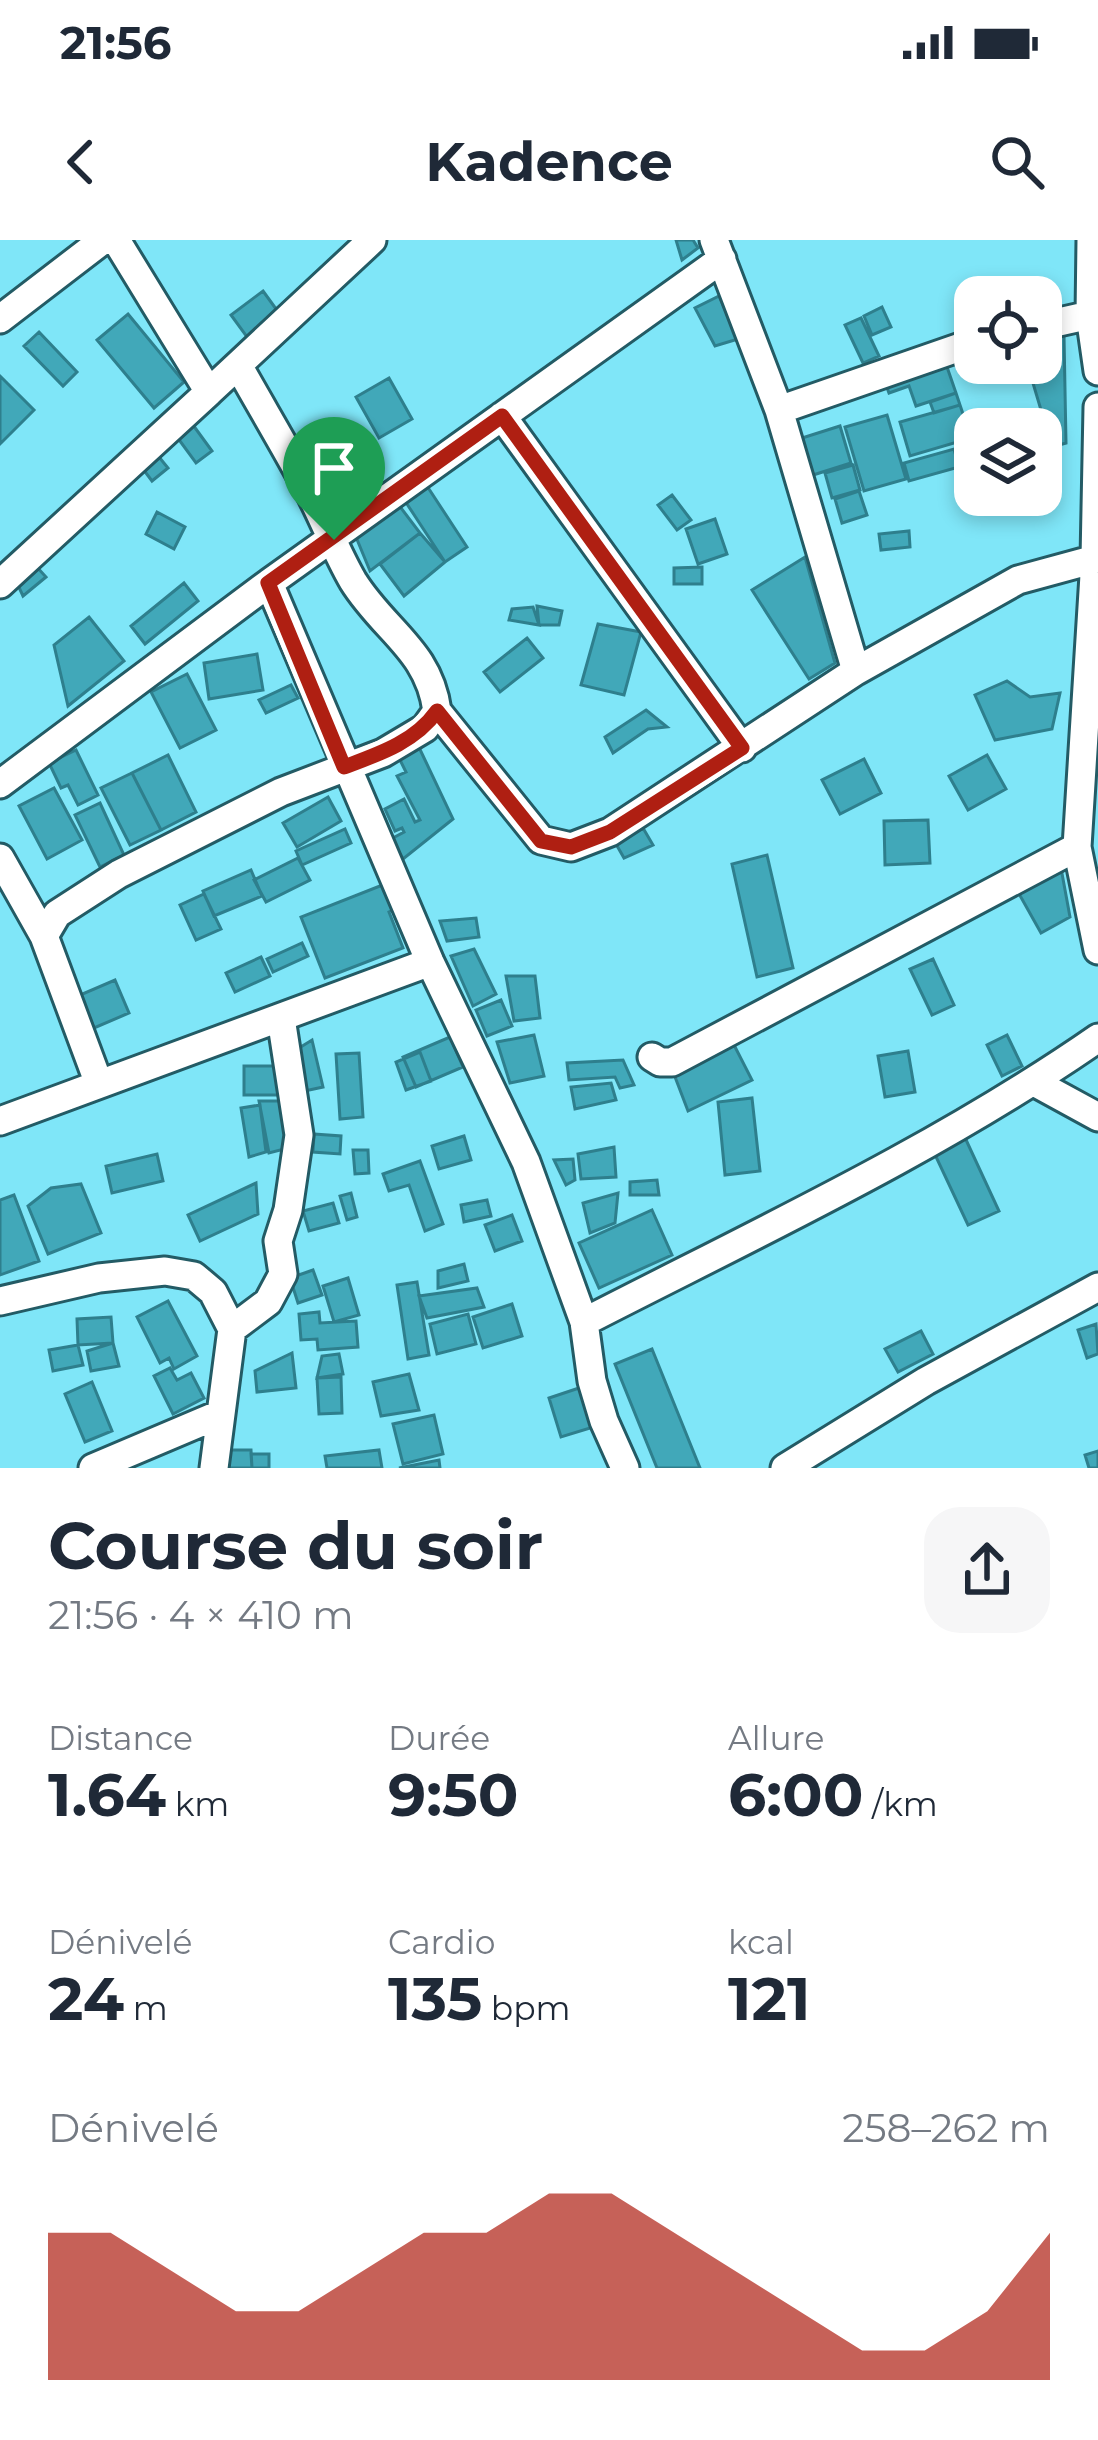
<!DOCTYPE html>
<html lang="fr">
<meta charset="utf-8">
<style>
body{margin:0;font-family:Montserrat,sans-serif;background:#f6f6f7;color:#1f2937;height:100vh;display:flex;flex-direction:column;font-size:45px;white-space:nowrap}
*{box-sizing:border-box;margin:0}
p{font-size:39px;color:#747a83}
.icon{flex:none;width:66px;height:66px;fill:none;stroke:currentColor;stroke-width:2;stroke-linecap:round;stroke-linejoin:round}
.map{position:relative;height:1228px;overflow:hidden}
.panel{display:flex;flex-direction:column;background:#fff;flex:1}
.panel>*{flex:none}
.buttons{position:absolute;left:954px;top:36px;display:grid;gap:24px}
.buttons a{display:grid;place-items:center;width:108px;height:108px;border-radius:24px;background:#fff;box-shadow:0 6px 18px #0003;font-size:60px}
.pin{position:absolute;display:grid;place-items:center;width:102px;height:102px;color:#fff;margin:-123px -51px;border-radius:50% 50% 50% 0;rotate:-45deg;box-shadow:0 0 12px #0007}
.pin .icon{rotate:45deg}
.round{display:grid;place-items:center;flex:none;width:126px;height:126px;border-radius:36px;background:#f6f6f7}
.summary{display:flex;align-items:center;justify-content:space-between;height:204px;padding:0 48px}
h1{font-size:66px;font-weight:700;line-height:90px}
.metrics{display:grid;grid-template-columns:repeat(3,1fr);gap:18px;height:204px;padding:12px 48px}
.metrics div{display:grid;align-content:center}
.metrics b{font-size:60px;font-weight:700}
.metrics small{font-size:33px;font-weight:400}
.metrics p{font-size:33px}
.chart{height:336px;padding:24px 48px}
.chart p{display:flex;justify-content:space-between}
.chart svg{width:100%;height:216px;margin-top:12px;fill:#af1f12;opacity:.7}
.status{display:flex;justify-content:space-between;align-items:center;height:84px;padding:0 60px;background:#fff;direction:ltr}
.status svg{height:33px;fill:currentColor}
header{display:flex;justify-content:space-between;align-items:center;height:156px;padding:0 48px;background:#fff;font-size:54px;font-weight:700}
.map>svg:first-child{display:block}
.building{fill:#41a8b9;stroke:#2e7f8d;stroke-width:3}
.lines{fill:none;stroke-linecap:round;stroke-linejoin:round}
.minor-casing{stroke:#235b65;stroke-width:33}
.minor{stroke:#fff;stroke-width:27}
.route-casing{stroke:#fff;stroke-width:24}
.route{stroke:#af1f12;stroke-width:15}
</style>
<div class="status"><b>21:56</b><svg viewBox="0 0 49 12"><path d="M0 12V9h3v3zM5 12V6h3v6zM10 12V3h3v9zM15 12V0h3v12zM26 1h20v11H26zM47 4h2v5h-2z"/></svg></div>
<header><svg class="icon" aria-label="back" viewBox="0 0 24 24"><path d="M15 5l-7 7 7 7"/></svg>Kadence<svg class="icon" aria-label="search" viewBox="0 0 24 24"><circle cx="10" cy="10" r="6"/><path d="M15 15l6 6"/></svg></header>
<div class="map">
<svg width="1098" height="1228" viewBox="0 0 1098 1228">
<rect width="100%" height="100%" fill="#7fe6f8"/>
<path class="building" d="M676 0H693L698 8 682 20Z
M263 51 279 73 247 97 231 75Z
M719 56 738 99 715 106 695 68Z
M882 67 891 87 872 95 864 76Z
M128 74 184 142 154 168 97 100Z
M861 78 879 116 863 123 845 85Z
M39 92 77 132 63 146 24 106Z
M1064 96 1066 203 1052 207 1027 123H1041V97Z
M946 124 956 153 916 166 909 146 889 153 886 145Z
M0 136 34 170 0 204Z
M389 138 412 179 379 198 356 157Z
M956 153 960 165 934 173 930 162Z
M960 165 971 198 910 216 900 182Z
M887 175 906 239 864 251 845 187Z
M193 185 212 211 196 223 177 197Z
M840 186 851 223 813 235 802 198Z
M975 204V223L962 227 957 208Z
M954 209 959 227 909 241 904 223Z
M159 217 168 228 152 241 143 229Z
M853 225 860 250 832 258 825 233Z
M427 246 467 307 445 322 405 261Z
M859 251 867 275 842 283 835 259Z
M672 255 691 280 677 290 658 265Z
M398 264 420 293 370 331 356 297Z
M157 272 185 287 174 309 146 294Z
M715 279 727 314 698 324 686 289Z
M909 291 910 307 881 310 879 294Z
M420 293 445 322 404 356 380 324Z
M805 317 835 423 809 439 752 350Z
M35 325 46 337 23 356 16 341Z
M702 327V344H674V328Z
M184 343 198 361 145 404 131 386Z
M537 366 562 371 559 385H539Z
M533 367 539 385 509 380 512 369Z
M89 377 124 421 68 466 54 405Z
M598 384 641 392 624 455 581 445Z
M527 398 543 418 500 452 484 432Z
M257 414 263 450 209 459 204 423Z
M187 434 216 490 180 508 151 452Z
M1007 441 1030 457 1060 453 1052 489 995 500 975 455Z
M291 445 298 458 266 473 259 460Z
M646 470 667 487 648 489 613 513 605 497Z
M416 501 453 579 403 619 391 599 404 592 402 588 395 591 385 569 404 559 415 582 420 580 397 536 406 532 396 512Z
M76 510 98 555 78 565 68 545 61 548 49 523Z
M168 515 196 572 161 590 132 533Z
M987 515 1006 549 968 570 949 536Z
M864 519 881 553 840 574 822 540Z
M132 533 161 590 130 605 101 548Z
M54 548 82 600 47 619 19 566Z
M328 557 341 581 297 607 283 583Z
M100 563 124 615 100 627 75 575Z
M928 580 930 623 885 625 884 581Z
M643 588 653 605 624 618 616 604Z
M345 589 351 603 302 625 296 611Z
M767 615 793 728 757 737 732 624Z
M298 618 310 640 266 662 254 640Z
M1061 628 1070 677 1041 693 1018 652Z
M251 630 262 656 214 676 203 651Z
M385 644 395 669 389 672 403 708 325 738 301 677Z
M204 654 221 689 196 700 180 665Z
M476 678 479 697 447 701 440 681Z
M302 703 308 716 273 732 267 719Z
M474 709 496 754 473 766 451 716Z
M261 717 270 736 235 752 226 733Z
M933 719 954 765 932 775 910 729Z
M506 736H535L540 778 514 781Z
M115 740 129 773 94 788 80 755Z
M501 760 512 786 487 796 476 770Z
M534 795 544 836 510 843 497 802Z
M1007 795 1022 826 1002 836 987 805Z
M450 797 463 827 416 847 403 817Z
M312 800 323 847 300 852 291 813Z
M732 801 752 840 688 871 672 829Z
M908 811 915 852 885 857 878 816Z
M420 812 431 841 406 850 396 822Z
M359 813 363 877 340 879 336 814Z
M623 820 634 845 620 848 615 837 569 840 567 823Z
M244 826H286L285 855H244Z
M611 843 616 860 575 869 571 847Z
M752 858 760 931 725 935 718 862Z
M259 861H292L288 908 269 913Z
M260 865 266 912 249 917 241 868Z
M961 889 999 971 968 985 930 904Z
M314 894 341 896 340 914 313 912Z
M464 896 471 920 439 929 432 906Z
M614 907 616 937 581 939 578 914Z
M353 910H368L369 933 355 934Z
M157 914 163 941 112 953 106 926Z
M573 919 575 940 566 945 554 920Z
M420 921 443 984 425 991 409 945 389 951 383 934Z
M657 940 659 955H630V942Z
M256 943 258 974 200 1001 188 975Z
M81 944 101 993 48 1014 28 966 51 948Z
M351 953 357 977 347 980 340 956Z
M618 953 615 983 590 993 583 963Z
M14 955 39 1021 0 1035V960Z
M487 960 491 976 464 982 461 965Z
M333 963 339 983 309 991 303 971Z
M652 970 672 1015 599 1048 579 1003Z
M512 975 522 1001 495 1011 485 985Z
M464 1024 468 1041 438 1048V1031Z
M313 1030 322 1055 298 1063 290 1038Z
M348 1038 359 1075 334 1082 323 1046Z
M417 1042 429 1115 408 1119 397 1045Z
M477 1048 484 1067 427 1078 419 1056Z
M168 1061 197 1116 174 1129 169 1118 160 1123 137 1077Z
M512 1064 522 1096 483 1108 473 1077Z
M319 1072 320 1083 356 1081 358 1107 318 1110 317 1099 301 1100 299 1074Z
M468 1074 476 1104 437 1114 430 1084Z
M111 1077 113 1103 78 1105 77 1079Z
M1096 1084 1098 1114 1087 1118 1078 1090Z
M921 1091 933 1114 898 1132 885 1109Z
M113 1103 119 1126 91 1131 87 1111Z
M78 1105 83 1125 53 1131 49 1110Z
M652 1109 700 1228H657L615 1124Z
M292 1113 296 1148 257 1152 255 1131Z
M339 1114 343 1134 317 1138 322 1116Z
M170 1128 177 1140 191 1133 204 1158 173 1174 154 1136Z
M409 1134 419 1170 381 1176 373 1142Z
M341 1137 342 1173 319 1174 317 1138Z
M92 1142 112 1191 85 1202 65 1154Z
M588 1145 600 1185 561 1197 549 1158Z
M434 1175 443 1214 403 1224 393 1184Z
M222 1210H251L252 1228H222Z
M379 1210 382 1228H327L325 1216Z
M1098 1211V1228H1089L1085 1215Z
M251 1214H269V1228H252Z
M439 1220 440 1228H399Z"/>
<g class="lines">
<defs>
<path id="minor" d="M116 0 209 152 372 0
M714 0 779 170 856 431
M1091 0 1090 75 1098 131
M0 79 103 0
M1041 86 1090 75
M239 127C262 168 286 208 308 249 324 279 336 312 353 341 384 391 429 410 437 471L541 600 571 607 610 592 856 431 1018 340 1095 319
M1098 167 1095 319 1077 607 1098 710
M779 170 975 102
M502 176 742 508
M0 344 209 152
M0 544 269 343
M0 618 44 696
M652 817 660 822H672L1077 607
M1034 842 1098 877
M99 844 44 696 57 674 119 634 281 552 383 513 425 488 437 471
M0 881 430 722
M0 1061 99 1038 165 1031 194 1036 213 1052 232 1089 214 1228
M584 1082C757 993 938 909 1098 798
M232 1089 268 1062 283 1034 278 1001 288 970 299 895 281 778
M93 1228 218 1175
M625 1228 604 1181 592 1141 584 1082 526 922 430 722 269 343 722 19
M785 1228 926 1141 1098 1047"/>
</defs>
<use href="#minor" class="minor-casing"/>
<use href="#minor" class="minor"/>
</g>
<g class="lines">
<defs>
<path id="route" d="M502 176 742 508 610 592 571 607 541 601 437 471C415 502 379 514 344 527L268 343Z"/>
</defs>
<use href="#route" class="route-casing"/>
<use href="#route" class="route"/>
</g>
</svg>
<div class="buttons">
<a><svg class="icon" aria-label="locate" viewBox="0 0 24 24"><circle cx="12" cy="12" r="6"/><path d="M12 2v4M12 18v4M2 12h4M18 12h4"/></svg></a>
<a><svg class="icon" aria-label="layers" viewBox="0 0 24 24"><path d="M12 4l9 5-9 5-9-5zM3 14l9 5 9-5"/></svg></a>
</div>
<div class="pin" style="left:334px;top:300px;background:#1e9e55"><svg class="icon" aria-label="arrive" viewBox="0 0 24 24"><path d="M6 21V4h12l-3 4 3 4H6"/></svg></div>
</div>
<section class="panel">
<div class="summary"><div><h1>Course du soir</h1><p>21:56 · 4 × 410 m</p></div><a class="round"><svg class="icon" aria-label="share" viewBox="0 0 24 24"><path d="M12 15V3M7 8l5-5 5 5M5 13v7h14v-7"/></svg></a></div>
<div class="metrics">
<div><p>Distance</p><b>1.64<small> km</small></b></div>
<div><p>Durée</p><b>9:50</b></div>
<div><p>Allure</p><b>6:00<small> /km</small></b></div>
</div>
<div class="metrics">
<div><p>Dénivelé</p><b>24<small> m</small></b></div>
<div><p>Cardio</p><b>135<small> bpm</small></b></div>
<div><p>kcal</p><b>121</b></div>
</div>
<div class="chart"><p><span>Dénivelé</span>258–262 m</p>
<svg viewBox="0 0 160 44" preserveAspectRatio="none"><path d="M0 44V14L10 14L20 22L30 30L40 30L50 22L60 14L70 14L80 6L90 6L100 14L110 22L120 30L130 38L140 38L150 30L160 14V44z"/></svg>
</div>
</section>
